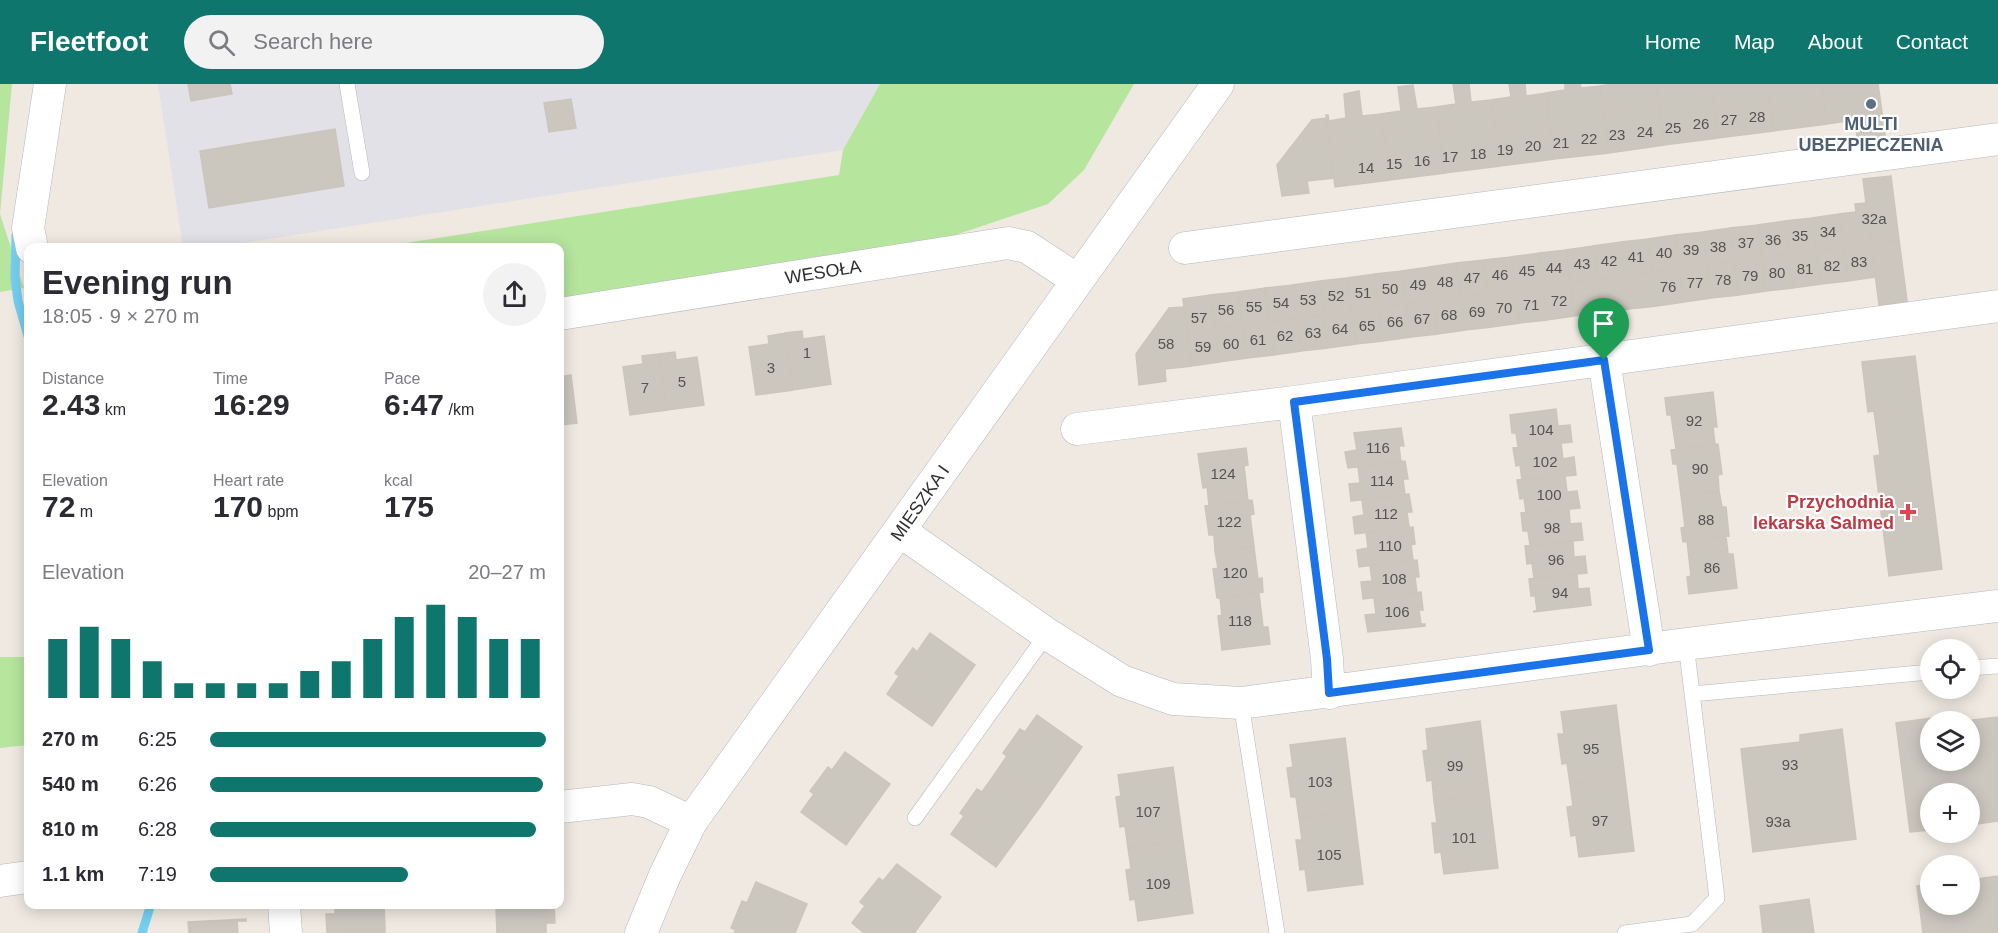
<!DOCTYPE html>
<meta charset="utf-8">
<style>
body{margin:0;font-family:Helvetica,sans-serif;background:#f2f2f3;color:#2b2b33;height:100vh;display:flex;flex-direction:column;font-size:22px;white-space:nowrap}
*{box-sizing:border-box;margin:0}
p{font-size:20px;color:#7c7c81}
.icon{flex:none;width:33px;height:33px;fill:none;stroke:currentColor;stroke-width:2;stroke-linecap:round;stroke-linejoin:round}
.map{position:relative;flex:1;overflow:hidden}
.sheet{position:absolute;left:24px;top:159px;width:540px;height:666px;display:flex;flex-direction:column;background:#fff;border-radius:12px;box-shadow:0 3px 15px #0003}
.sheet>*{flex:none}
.controls{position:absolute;left:1920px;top:555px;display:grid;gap:12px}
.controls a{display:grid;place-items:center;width:60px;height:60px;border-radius:50%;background:#fff;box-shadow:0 3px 15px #0003;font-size:30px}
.pin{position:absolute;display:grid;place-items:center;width:51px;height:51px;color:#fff;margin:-62px -26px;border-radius:50% 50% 50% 0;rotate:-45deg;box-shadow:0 0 6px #0007}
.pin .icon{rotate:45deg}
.round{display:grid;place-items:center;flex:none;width:63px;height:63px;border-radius:32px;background:#f2f2f3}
.head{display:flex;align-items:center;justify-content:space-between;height:102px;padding:0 18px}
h1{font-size:33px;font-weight:700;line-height:45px}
.stats{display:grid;grid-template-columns:repeat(3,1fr);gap:9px;height:102px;padding:6px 18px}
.stats div{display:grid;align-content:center}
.stats b{font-size:30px;font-weight:700}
.stats small{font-size:16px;font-weight:400}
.stats p{font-size:16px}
.chart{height:168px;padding:12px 18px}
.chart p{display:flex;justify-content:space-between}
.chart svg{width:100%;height:108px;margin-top:6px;stroke:#0f766e;stroke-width:6}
ul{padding:0 18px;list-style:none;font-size:20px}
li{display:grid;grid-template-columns:96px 72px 1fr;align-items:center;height:45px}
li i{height:15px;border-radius:8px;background:#0f766e}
header{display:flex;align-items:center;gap:36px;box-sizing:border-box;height:84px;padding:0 30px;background:#0f766e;color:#fff}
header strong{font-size:28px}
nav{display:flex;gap:33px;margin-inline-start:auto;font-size:21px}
.search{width:420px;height:54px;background:#f2f2f3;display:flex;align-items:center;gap:15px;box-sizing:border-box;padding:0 21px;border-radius:33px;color:#7c7c81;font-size:22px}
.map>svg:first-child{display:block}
.industrial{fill:#e3e1e8}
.green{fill:#b6e59e}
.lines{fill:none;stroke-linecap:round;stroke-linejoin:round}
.stream{stroke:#75cff0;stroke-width:9}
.building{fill:#cbc7bf;stroke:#cbc5ba;stroke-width:1.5}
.lane-casing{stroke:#b4b7c1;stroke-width:16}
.street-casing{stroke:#b4b7c1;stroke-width:33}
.lane{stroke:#fff;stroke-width:15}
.street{stroke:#fff;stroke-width:32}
.route-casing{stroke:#fff;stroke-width:12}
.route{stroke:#1a73e8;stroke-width:8}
.service-dot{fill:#5c6f8a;stroke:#fff;stroke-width:2}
.health-dot{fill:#e0444e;stroke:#fff;stroke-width:2}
.labels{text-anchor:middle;stroke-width:4.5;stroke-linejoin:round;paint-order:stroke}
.number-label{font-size:15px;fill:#555452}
.service-label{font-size:18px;font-weight:bold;fill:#4e5e75;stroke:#fff}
.street-label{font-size:18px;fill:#2e2e2e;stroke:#fff}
.health-label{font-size:18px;font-weight:bold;fill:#be3a42;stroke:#fff;text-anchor:end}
</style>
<header>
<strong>Fleetfoot</strong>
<div class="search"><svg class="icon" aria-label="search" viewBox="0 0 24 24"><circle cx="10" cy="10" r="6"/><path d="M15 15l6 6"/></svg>Search here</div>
<nav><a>Home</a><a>Map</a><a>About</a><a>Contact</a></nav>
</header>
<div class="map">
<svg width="1998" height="849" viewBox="0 0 1998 849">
<rect width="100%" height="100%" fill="#efe9e1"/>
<path class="industrial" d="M158 0H880L843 66 210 164 183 163Z"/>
<path class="green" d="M0 0H12L0 130 24 204 0 208Z
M880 0H1134L1084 86 1048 120 886 174 560 222V164H374L839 91 843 66Z
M0 573H28V661L0 664Z"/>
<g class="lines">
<path class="stream" d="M16 151 15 194 18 217 28 252
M142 849 151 820"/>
</g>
<path class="building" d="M188 0H230L232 10 191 17Z
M1453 0H1469L1471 18 1491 16 1500 82 1445 89 1436 23 1456 20Z
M1509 0H1525L1526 12 1546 9 1554 75 1500 82 1491 16 1511 13Z
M1565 0H1580L1581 4 1600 2 1609 69 1554 75 1546 9 1565 6Z
M1613 0H1656L1664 61 1609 69 1600 2Z
M1656 0H1711L1718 54 1664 61Z
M1711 0H1767L1773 47 1718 54Z
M1767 0H1822L1827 40 1773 47Z
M1822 0H1878L1886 57 1858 61 1855 36 1827 40Z
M1413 1 1417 25 1436 23 1445 89 1390 96 1381 30 1401 27 1398 3Z
M1359 7 1362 32 1381 30 1390 96 1335 103 1326 31H1328L1329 37 1346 34 1344 10Z
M571 15 576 44 549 48 544 19Z
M1326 34 1334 94 1307 97 1309 109 1282 112 1277 81 1312 36Z
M335 45 344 102 209 124 200 67Z
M1891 92 1899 156 1871 160 1863 95Z
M1866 119 1871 160 1844 163 1839 130 1856 128 1855 120Z
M1839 130 1844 163 1816 167 1812 134Z
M1812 134 1816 167 1789 170 1785 137Z
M1785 137 1789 170 1762 174 1758 141Z
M1758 141 1762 174 1734 178 1730 144Z
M1730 144 1734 178 1707 181 1703 148Z
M1703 148 1707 181 1679 184 1675 151Z
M1675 151 1679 184 1652 188 1648 155Z
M1648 155 1652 188 1625 192 1621 158Z
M1899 156 1908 224 1880 228 1871 160Z
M1621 158 1625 192 1598 195 1593 162Z
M1871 160 1875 193 1848 197 1844 163Z
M1593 162 1598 195 1570 199 1566 166Z
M1844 163 1848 197 1821 200 1816 167Z
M1566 166 1570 199 1543 202 1539 169Z
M1816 167 1821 200 1793 204 1789 170Z
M1539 169 1543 202 1516 206 1511 173Z
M1789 170 1793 204 1766 207 1762 174Z
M1511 173 1516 206 1488 209 1484 176Z
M1762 174 1766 207 1739 211 1734 178Z
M1484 176 1488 209 1461 213 1456 179Z
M1734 178 1739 211 1711 214 1707 181Z
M1456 179 1461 213 1433 216 1429 183Z
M1707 181 1711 214 1684 218 1679 184Z
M1429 183 1433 216 1406 220 1402 187Z
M1679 184 1684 218 1657 222 1652 188Z
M1402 187 1406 220 1379 223 1375 190Z
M1652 188 1657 222 1629 225 1625 192Z
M1375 190 1379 223 1351 227 1347 194Z
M1625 192 1629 225 1602 229 1598 195Z
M1347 194 1351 227 1324 231 1320 197Z
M1598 195 1602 229 1574 232 1570 199Z
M1320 197 1324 231 1297 234 1293 201Z
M1570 199 1574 232 1547 236 1543 202Z
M1293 201 1297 234 1270 238 1265 204Z
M1543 202 1547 236 1520 239 1516 206Z
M1265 204 1270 238 1242 241 1238 208Z
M1516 206 1520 239 1492 243 1488 209Z
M1238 208 1242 241 1215 245 1210 211Z
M1488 209 1492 243 1465 246 1461 213Z
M1210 211 1215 245 1187 248 1183 215Z
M1461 213 1465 246 1438 250 1433 216Z
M1433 216 1438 250 1411 253 1406 220Z
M1406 220 1411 253 1383 257 1379 223Z
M1184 223 1192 282 1165 285 1166 297 1139 301 1136 270 1169 224Z
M1379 223 1383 257 1356 260 1351 227Z
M1351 227 1356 260 1328 264 1324 231Z
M1324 231 1328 264 1301 267 1297 234Z
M1297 234 1301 267 1274 271 1270 238Z
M1270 238 1274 271 1247 274 1242 241Z
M1242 241 1247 274 1219 278 1215 245Z
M1215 245 1219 278 1192 282 1187 248Z
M802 247 803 255 824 252 831 300 793 306 785 249Z
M785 249 793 306 756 311 749 263 769 260 768 252Z
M675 268 676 276 697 273 704 321 667 326 659 270Z
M659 270 667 326 630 331 623 283 643 280 642 272Z
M1915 272 1942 485 1889 492 1874 372 1880 371 1874 327 1868 328 1862 278Z
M571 291 577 339 560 341V293Z
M1713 308 1717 343H1713L1715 360 1676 365 1671 331H1667L1665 314Z
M1556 325 1558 342 1570 341 1572 358 1518 363 1516 349H1512L1510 331Z
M1401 344 1404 362H1399L1401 378 1348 384 1345 368 1357 366 1354 349Z
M1561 359 1563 375 1574 373 1576 391 1522 396 1520 381 1516 382 1513 364Z
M1718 360 1722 390 1718 391 1719 407 1681 411 1677 380H1673L1671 366Z
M1246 364 1248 381 1244 382 1248 417 1209 421 1207 403 1203 404 1198 370Z
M1405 377 1408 395H1403L1405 411 1351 417 1349 400 1360 399 1358 383Z
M1565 392 1567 408 1577 407 1580 424 1526 429 1524 414 1520 415 1517 396Z
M1719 407 1722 423H1726L1729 452 1683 458 1681 444 1685 443 1681 411Z
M1409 410 1412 428H1407L1409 443 1355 450 1353 433 1364 431 1362 416Z
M1252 416 1254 430 1250 431 1254 463 1215 467 1214 451H1209L1205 422Z
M1569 425 1570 440 1581 439 1583 456 1530 461 1528 447H1523L1521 429Z
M1413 443 1415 460 1411 461 1413 476 1359 483 1357 466 1368 464 1366 448Z
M1726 452 1728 470H1733L1737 504 1689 510 1687 493 1691 492 1687 457Z
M1573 458 1574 473 1585 472 1587 489 1534 494 1532 479 1527 480 1525 462Z
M1254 463 1258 495 1262 494 1263 508 1217 514 1213 485 1218 484 1215 467Z
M1417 476 1419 493H1415L1417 509 1363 515 1361 498 1372 497 1370 481Z
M1577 490 1578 505 1589 504 1591 521 1533 528 1537 526 1535 512H1531L1529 495Z
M1421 508 1423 526H1419L1421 540H1425V542L1368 548 1365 531 1376 530 1374 514Z
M1259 509 1263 543H1268L1270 560 1222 566 1218 532 1222 531 1220 514Z
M930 549 975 581 932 642 887 610 899 592 895 589 913 564 917 568Z
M1616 621 1625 694 1570 700 1567 679 1562 680 1558 650H1564L1561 628Z
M1037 631 1082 663 1040 723 994 691 1007 672 1003 669 1020 645 1025 648Z
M1939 633 1940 638H1930V676H1970V638H1956L1998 633V737L1970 741V710H1930V746L1910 748 1896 639Z
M1480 637 1489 710 1434 717 1432 696 1427 697 1423 667 1428 666 1426 645Z
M1842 645 1856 755 1753 768 1741 665 1800 658V651Z
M1345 654 1354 727 1299 734 1296 713H1291L1287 684 1293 683 1290 661Z
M845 668 890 700 846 761 801 728 814 710 810 707 828 683 832 686Z
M1173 683 1183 757 1128 764 1125 742 1120 743 1116 713 1121 712 1118 691Z
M994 691 1040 723 996 783 951 750 964 732 960 729 977 705 982 708Z
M1625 694 1634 767 1579 773 1576 751 1571 752 1567 723 1573 722 1570 700Z
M1489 710 1498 784 1444 790 1441 768 1435 769 1432 739H1437L1434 717Z
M1354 727 1363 800 1308 807 1305 785 1300 786 1296 756H1302L1299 734Z
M1183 757 1193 829 1138 837 1135 815 1130 816 1126 786 1131 785 1128 764Z
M897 780 941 813 914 849H864L852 839 865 822 860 818 879 794 883 797Z
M1998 792V849H1923L1917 802 1930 801V820H1970V796Z
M756 798 807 820 795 849H734L736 846 731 844 742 817 747 819Z
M1809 815 1814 849H1763L1760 822Z
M335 820H384L385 845 327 848 326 830H335Z
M496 820H554V821L496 824Z
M554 821 555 839H546V849H497L496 824Z
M246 835V837H237L238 849H189L188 838Z
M385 845V849H327V848Z"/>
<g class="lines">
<defs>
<path id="lane" d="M347 0 362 89
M1970 584 1998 582
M1692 610 1930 588
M1241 619 1277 849
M915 734 1047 550
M1625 849 1692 840 1717 814 1686 560"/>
<path id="street" d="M32 164 28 144 50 0
M1185 164 1998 55
M560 230 1008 159 1027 163 1077 196
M1604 276 1649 566
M1294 318 1327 575 1329 609
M1077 345 1294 318 1998 222
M900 447 1047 550 1122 597 1173 615 1241 619 1686 560 1998 522
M560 723 632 715 649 718 691 738
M0 797 28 793
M284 820 286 849
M641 849 665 791 691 738 1218 0"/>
</defs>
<use href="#lane" class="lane-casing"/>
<use href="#street" class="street-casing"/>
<use href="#lane" class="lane"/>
<use href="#street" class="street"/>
</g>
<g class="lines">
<defs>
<path id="route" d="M1604 276 1649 566 1329 609 1327 575 1294 318Z"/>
</defs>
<use href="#route" class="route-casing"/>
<use href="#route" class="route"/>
</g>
<circle class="service-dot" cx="1871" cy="20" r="6"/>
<path class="health-dot" d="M1905 419h6v6h6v6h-6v6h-6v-6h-6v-6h6z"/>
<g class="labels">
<g class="number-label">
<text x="1757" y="38">28</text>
<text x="1729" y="41">27</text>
<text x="1701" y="45">26</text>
<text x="1673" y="49">25</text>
<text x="1645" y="53">24</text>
<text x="1617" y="56">23</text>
<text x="1589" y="60">22</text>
<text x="1561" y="64">21</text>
<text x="1533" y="67">20</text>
<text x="1505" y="71">19</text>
<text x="1478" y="75">18</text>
<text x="1450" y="78">17</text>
<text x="1422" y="82">16</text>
<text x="1394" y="85">15</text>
<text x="1366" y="89">14</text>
<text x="1874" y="140">32a</text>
<text x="1828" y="153">34</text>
<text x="1800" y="157">35</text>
<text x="1773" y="161">36</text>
<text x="1746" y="164">37</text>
<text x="1718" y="168">38</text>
<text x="1691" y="171">39</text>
<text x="1664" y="174">40</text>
<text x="1636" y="178">41</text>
<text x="1609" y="182">42</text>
<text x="1859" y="183">83</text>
<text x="1582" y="185">43</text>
<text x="1832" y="187">82</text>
<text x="1554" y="189">44</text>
<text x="1805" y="190">81</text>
<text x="1527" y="192">45</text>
<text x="1777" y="194">80</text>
<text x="1500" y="196">46</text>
<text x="1750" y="197">79</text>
<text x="1472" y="199">47</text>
<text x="1723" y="201">78</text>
<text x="1445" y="203">48</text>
<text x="1695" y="204">77</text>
<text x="1418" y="206">49</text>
<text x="1668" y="208">76</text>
<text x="1390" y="210">50</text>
<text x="1363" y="214">51</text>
<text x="1336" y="217">52</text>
<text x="1308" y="221">53</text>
<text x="1559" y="222">72</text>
<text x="1281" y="224">54</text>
<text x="1531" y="226">71</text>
<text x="1254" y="228">55</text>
<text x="1504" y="229">70</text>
<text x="1226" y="231">56</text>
<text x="1477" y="233">69</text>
<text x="1449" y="236">68</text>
<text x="1199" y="239">57</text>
<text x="1422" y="240">67</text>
<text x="1395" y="243">66</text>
<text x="1367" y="247">65</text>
<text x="1340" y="250">64</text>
<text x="1313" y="254">63</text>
<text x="1285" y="257">62</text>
<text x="1258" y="261">61</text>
<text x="1166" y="265">58</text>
<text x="1231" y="265">60</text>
<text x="1203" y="268">59</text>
<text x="807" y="274">1</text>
<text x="771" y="289">3</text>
<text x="682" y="303">5</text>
<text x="645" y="309">7</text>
<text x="1694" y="342">92</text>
<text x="1541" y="351">104</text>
<text x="1378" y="369">116</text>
<text x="1545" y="383">102</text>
<text x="1700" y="390">90</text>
<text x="1223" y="395">124</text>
<text x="1382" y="402">114</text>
<text x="1549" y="416">100</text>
<text x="1386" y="435">112</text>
<text x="1706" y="441">88</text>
<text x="1229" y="443">122</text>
<text x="1552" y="449">98</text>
<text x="1390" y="467">110</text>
<text x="1556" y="481">96</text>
<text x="1712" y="489">86</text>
<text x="1235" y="494">120</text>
<text x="1394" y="500">108</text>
<text x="1560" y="514">94</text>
<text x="1397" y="533">106</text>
<text x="1240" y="542">118</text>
<text x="1591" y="670">95</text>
<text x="1790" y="686">93</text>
<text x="1455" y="687">99</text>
<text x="1320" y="703">103</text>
<text x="1148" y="733">107</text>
<text x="1600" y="742">97</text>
<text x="1778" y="743">93a</text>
<text x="1464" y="759">101</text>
<text x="1329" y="776">105</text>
<text x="1158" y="805">109</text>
</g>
<g class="service-label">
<text x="1871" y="46">MULTI<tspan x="1871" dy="21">UBEZPIECZENIA</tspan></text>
</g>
<g class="street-label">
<text transform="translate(823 188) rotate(-9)" y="6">WESOŁA</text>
<text transform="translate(920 419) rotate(-55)" y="6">MIESZKA I</text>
</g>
<g class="health-label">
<text x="1894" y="424">Przychodnia<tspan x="1894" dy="21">lekarska Salmed</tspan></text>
</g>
</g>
</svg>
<div class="controls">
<a><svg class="icon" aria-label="locate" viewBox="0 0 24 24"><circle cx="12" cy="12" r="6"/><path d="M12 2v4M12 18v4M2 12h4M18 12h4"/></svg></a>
<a><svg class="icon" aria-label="layers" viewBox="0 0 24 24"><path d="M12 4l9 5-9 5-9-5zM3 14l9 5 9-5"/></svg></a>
<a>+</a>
<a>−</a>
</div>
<div class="pin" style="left:1604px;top:276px;background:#1e9e55"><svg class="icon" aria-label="arrive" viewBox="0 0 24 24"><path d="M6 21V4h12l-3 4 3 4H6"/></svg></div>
<section class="sheet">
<div class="head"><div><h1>Evening run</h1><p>18:05 · 9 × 270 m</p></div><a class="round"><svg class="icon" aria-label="share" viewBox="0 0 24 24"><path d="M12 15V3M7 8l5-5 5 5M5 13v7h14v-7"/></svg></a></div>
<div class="stats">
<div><p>Distance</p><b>2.43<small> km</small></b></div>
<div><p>Time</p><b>16:29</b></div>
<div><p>Pace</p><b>6:47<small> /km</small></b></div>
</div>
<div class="stats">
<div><p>Elevation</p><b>72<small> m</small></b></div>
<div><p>Heart rate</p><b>170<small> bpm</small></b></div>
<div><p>kcal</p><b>175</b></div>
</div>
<div class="chart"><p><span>Elevation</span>20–27 m</p>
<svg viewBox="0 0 160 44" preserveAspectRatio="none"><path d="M5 44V20M15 44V15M25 44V20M35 44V29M45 44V38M55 44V38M65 44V38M75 44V38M85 44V33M95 44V29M105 44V20M115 44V11M125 44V6M135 44V11M145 44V20M155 44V20"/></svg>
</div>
<ul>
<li><b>270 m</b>6:25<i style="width:100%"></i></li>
<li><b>540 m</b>6:26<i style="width:99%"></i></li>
<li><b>810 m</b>6:28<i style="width:97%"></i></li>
<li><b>1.1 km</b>7:19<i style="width:59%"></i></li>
</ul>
</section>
</div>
